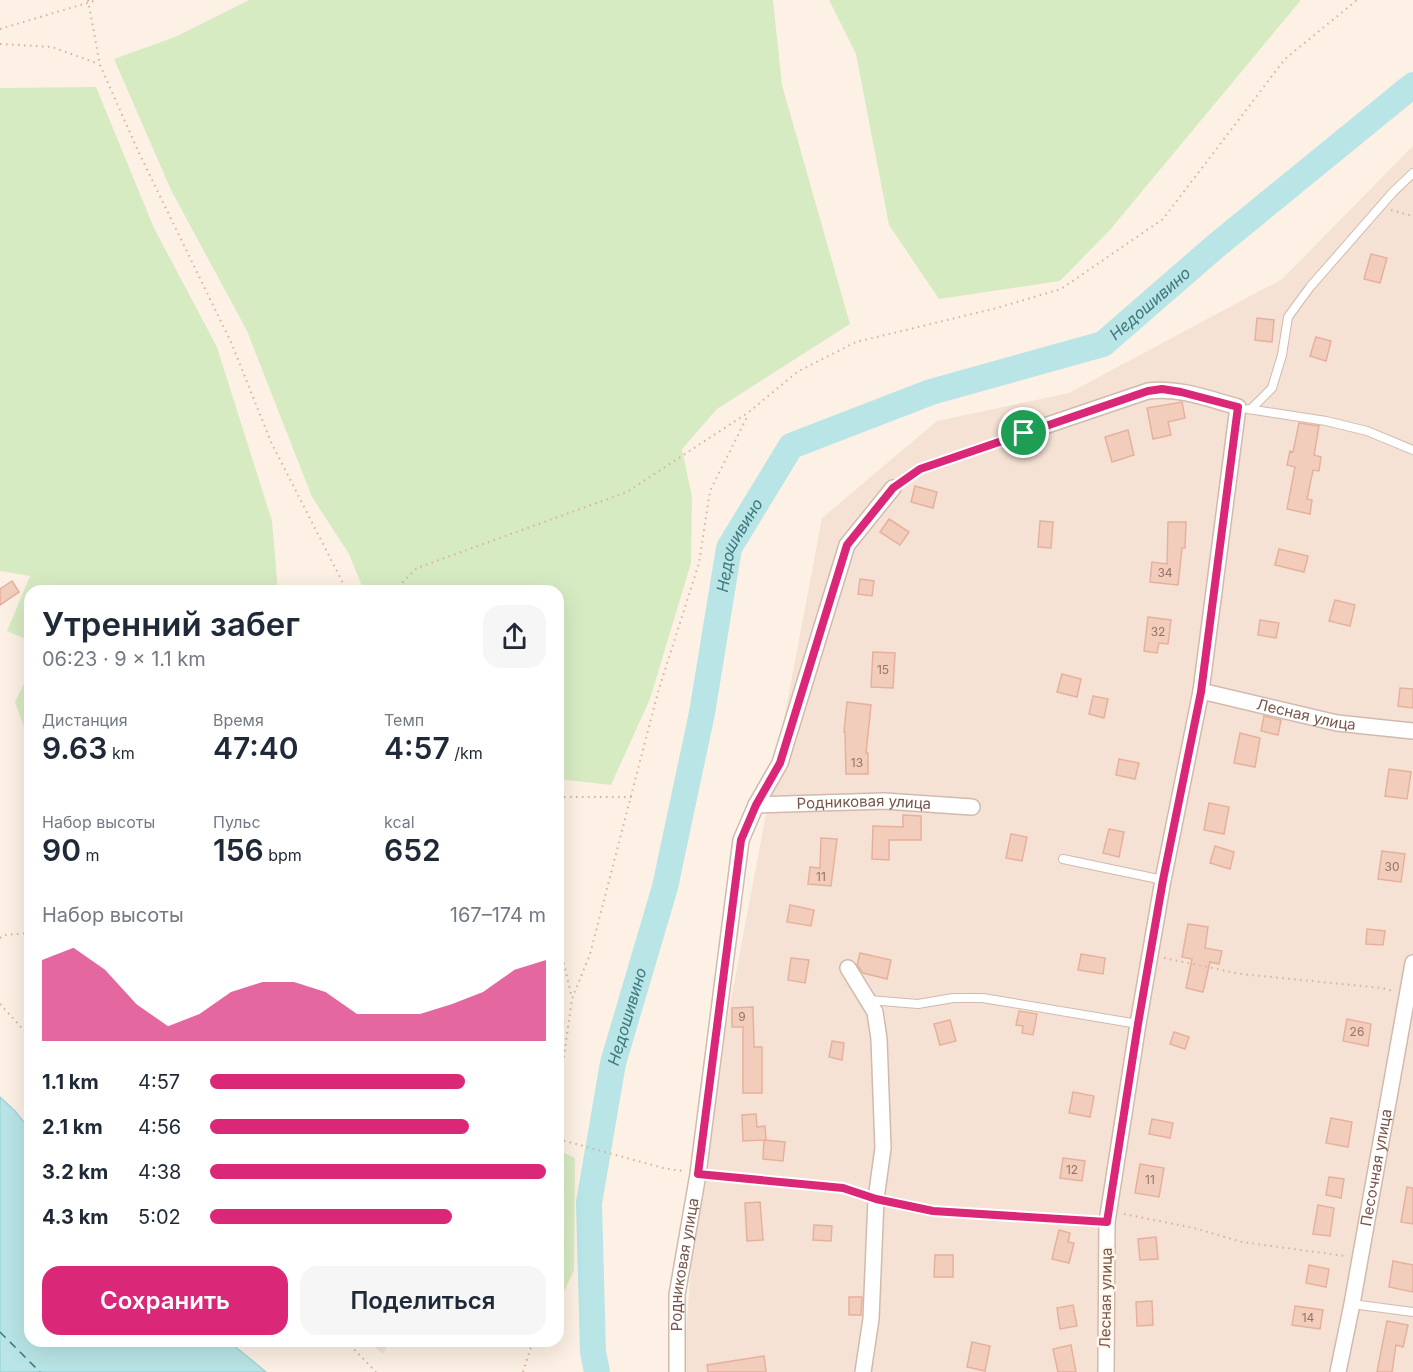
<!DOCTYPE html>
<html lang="ru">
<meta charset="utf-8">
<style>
body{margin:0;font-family:Inter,sans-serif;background:#f6f6f7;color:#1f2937;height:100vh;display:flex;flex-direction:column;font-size:22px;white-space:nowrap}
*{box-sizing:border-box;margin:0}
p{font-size:20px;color:#747a83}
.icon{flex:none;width:33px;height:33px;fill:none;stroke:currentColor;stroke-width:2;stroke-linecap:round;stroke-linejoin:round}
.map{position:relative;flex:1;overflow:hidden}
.side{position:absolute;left:24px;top:585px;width:540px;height:762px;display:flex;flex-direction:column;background:#fff;border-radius:18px;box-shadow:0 6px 24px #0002}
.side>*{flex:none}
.pin{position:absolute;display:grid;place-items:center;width:51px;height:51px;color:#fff;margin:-26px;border:3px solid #fff;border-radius:50%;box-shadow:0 2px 6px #0007}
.round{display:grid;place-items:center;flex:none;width:63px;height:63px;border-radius:18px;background:#f6f6f7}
.head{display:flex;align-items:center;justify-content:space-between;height:102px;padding:0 18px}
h1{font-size:33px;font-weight:600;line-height:45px}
.metrics{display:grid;grid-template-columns:repeat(3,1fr);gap:9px;height:102px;padding:6px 18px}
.metrics div{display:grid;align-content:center}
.metrics b{font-size:30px;font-weight:600}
.metrics small{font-size:16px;font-weight:400}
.metrics p{font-size:16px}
.chart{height:168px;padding:12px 18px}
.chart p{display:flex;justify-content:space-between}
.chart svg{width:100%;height:108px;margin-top:6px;fill:#db2777;opacity:.7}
.primary-button{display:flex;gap:12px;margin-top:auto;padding:12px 18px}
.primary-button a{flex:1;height:69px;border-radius:18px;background:#db2777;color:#fff;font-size:24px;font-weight:600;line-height:69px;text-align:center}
.primary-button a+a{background:#f6f6f7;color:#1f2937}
ul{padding:0 18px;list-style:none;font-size:20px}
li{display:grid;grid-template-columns:96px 72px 1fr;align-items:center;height:45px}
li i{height:15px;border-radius:8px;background:#db2777}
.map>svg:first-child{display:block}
.residential{fill:#f5e2d4}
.green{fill:#d7ebc3}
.water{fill:#b9e5e7;stroke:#9fd6d9;stroke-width:1.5}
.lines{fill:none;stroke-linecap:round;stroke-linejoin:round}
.river{stroke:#b9e5e7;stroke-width:26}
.ferry{stroke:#3c787d;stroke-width:1.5;stroke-dasharray:8 6;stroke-linecap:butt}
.building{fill:#f3cdbc;stroke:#e6b19c;stroke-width:1.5}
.lane-casing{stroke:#d1baad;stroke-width:10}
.street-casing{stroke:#d1baad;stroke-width:18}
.path{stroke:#d8b09f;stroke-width:2;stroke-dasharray:1.5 4.5;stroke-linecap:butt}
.lane{stroke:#fff;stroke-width:8}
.street{stroke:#fff;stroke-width:15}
.route-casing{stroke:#fff;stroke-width:12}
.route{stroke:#db2777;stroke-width:8}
.labels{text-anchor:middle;stroke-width:5;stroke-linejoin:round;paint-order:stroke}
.number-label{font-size:12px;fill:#967366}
.street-label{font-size:15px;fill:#775549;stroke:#fff6ec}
.water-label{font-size:16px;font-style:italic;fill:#3c787d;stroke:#fff6ec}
</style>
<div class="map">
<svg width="1413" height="1372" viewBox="0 0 1413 1372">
<rect width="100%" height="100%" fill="#fdf1e5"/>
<path class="residential" d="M1413 146V1372H683L698 1174 822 518 937 421 1069 393 1282 279Z
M368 1341H390L383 1354Z"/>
<path class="green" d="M249 0H773L782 85 850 324 717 409 682 449 692 497 691 563 650 699 611 785 558 779V591H364L349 554 312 497 247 331 171 190 114 59 175 37Z
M829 0H1301L1109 231 1060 281 939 299 889 225 856 54Z
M96 87 154 228 217 347 272 521 278 591H30V641L7 631 30 576 0 571V88Z
M30 671V744L15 702Z
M558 1150 575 1158 574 1270 558 1305Z"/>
<path class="water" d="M0 1097 15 1111 30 1130V1341H228L266 1372H0Z"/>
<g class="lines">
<path class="river" id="s1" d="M597 1372 593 1352 589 1203 613 1063 665 887 702 713 729 548 791 446 931 392 1103 344 1217 245 1413 85"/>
<path class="ferry" d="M0 1332 40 1372"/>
</g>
<path class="building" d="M1371 254 1387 258 1380 283 1364 279Z
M1257 318 1274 320 1272 342 1255 340Z
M1316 337 1331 341 1326 361 1310 356Z
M1182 402 1185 418 1168 422 1171 435 1153 439 1147 408Z
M1299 423 1319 426 1314 455 1321 457 1319 471 1313 470 1307 499 1312 500 1310 514 1287 509 1295 467 1287 465 1290 451 1293 452Z
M1128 430 1134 455 1112 462 1105 437Z
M915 486 937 492 933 508 911 502Z
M889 519 909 532 900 545 880 532Z
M1040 521 1053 522 1051 548 1038 547Z
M1168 522H1186L1185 548H1182L1178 585 1150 582 1152 562 1167 564Z
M1279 549 1308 556 1304 572 1275 565Z
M860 579 874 581 872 596 858 594Z
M12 581 19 592 0 605V589Z
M1335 600 1355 605 1350 626 1329 621Z
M1148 617 1171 620 1168 644 1159 643 1157 653 1144 651Z
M1260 620 1279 623 1276 638 1258 635Z
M873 652 895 653 893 688 871 687Z
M1062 674 1081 679 1077 697 1057 692Z
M1400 688 1413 689V708L1398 706Z
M1093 696 1108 699 1104 718 1089 714Z
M847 702 871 705 866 753H868V774H846L845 732H844Z
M1264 716 1281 720 1278 735 1261 731Z
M1240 733 1260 738 1255 767 1234 763Z
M1119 759 1139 763 1135 779 1116 775Z
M1389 769 1411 772 1407 799 1385 796Z
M1209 803 1229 807 1224 834 1204 830Z
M903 815 921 816V840H889V860L872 859 873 826 903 827Z
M1109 829 1124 832 1119 857 1103 853Z
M1011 834 1027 837 1022 861 1006 858Z
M821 838 837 839 831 886 808 884 810 867 820 868Z
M1215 846 1234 852 1230 869 1210 863Z
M1382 851 1405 854 1401 882 1378 879Z
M790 905 814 910 811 926 787 922Z
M1188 924 1208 927 1205 948 1222 951 1219 964 1210 962 1203 992 1186 988 1192 959 1182 957Z
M1367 929 1385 931 1383 945 1366 944Z
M860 953 891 960 887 979 863 973 857 965Z
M1081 954 1105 958 1103 974 1078 970Z
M791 958 809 960 805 983 788 980Z
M753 1007 754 1047H762V1093H743V1027H732V1008Z
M1019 1011 1037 1014 1033 1035 1022 1033 1023 1026 1016 1025Z
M1347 1019 1371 1024 1368 1046 1343 1041Z
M950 1020 956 1041 940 1045 934 1024Z
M1174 1032 1189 1037 1185 1049 1170 1044Z
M832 1041 844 1043 842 1060 829 1057Z
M1073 1092 1094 1096 1090 1117 1069 1113Z
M756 1114 757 1127 765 1126 766 1140 743 1141 742 1115Z
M1331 1118 1352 1122 1348 1147 1326 1143Z
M1152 1119 1173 1123 1170 1138 1149 1134Z
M764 1140 785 1142 783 1161 763 1159Z
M1063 1158 1085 1161 1082 1181 1060 1178Z
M1140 1164 1164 1168 1159 1197 1135 1193Z
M1329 1177 1344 1179 1341 1198 1326 1195Z
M1407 1187 1413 1188V1224L1401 1222Z
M760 1202 763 1240 747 1241 745 1203Z
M1318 1205 1334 1208 1330 1236 1313 1234Z
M814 1225 832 1226 831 1241 813 1240Z
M1059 1230 1070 1233 1068 1242 1074 1243 1069 1263 1052 1259Z
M1156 1237 1158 1259 1140 1260 1138 1239Z
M935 1255H953V1277H934Z
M1393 1261 1413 1265V1292L1389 1287Z
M1309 1265 1329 1269 1326 1287 1306 1283Z
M849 1297H862L861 1315H849Z
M1152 1301 1153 1325 1137 1326 1136 1302Z
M1073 1305 1077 1326 1060 1329 1057 1308Z
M1295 1306 1323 1310 1320 1329 1292 1325Z
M1387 1321 1408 1325 1403 1347 1396 1345 1392 1372H1377Z
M972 1342 990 1346 985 1371 967 1367Z
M1071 1345 1076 1372H1058L1053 1349Z
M764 1356 766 1372H708L707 1365Z"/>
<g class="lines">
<defs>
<path id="lane" d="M1248 409 1326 421 1367 431 1413 450
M1251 409 1272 388 1282 355 1288 317 1310 287 1393 192 1413 173
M893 488 920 469 1024 433
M1063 859 1163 880
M869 1000 918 1004 953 998H983L1138 1024
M698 1174 843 1188 876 1199 933 1211 1107 1222
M1352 1304 1413 1312"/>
<g id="street">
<path d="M1024 433 1148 391C1179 387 1209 399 1238 407L1201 691 1163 880 1138 1024 1107 1222 1106 1372"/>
<path id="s2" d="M1201 691 1337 723 1413 731"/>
<path id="s3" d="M756 805 884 801 972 807"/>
<path d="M848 968 875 1012 879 1039 883 1148 876 1199 871 1319 863 1372"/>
<path id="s4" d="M677 1372V1295L698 1174 741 840 756 805 780 763 847 545 893 488"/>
<path id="s5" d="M1338 1372 1352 1304 1413 963"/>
</g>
</defs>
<use href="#lane" class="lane-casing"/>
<use href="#street" class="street-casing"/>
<path class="path" d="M88 0 100 65 139 153 231 342 271 442 347 591
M0 29 97 0
M0 44 52 47 99 64
M1391 210 1413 216
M394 591 417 568 627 492 749 412 797 372 856 342 997 308 1061 289 1163 219 1285 59 1357 0
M558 797H632
M0 938 4 935 30 933
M558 946 561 951 572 998
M1164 958 1241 974 1382 988 1393 991
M0 1004 30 1037
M558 1019 568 1026
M558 1099 572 999 590 954 658 692 699 563 710 491 748 415
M558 1139 663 1168 683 1171
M1124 1214 1194 1228 1242 1242 1345 1256
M346 1341 376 1372
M523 1372 533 1341"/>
<use href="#lane" class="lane"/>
<use href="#street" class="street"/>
</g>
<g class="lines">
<defs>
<path id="route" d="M1162 389 1181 392 1238 407 1201 692 1163 880 1138 1024 1107 1222 933 1211 876 1199 843 1188 698 1174 741 840 756 805 780 763 847 545 893 488 920 469 1148 391Z"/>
</defs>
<use href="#route" class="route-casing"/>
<use href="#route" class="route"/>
</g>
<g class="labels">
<g class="number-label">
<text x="1165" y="577">34</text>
<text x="1158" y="636">32</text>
<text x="883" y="674">15</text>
<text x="857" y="767">13</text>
<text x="1392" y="871">30</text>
<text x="821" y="881">11</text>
<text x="742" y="1021">9</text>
<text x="1357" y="1036">26</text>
<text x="1072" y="1174">12</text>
<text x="1150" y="1184">11</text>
<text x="1308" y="1322">14</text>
</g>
<g class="street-label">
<text dy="5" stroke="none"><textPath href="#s2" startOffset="108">Лесная улица</textPath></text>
<text dy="5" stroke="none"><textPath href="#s3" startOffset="108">Родниковая улица</textPath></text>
<text dy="5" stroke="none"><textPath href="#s5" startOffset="208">Песочная улица</textPath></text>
<text dy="5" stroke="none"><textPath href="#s4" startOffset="108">Родниковая улица</textPath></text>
<text transform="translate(1106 1298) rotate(-89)" y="5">Лесная улица</text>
</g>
<g class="water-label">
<text dy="6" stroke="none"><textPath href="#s1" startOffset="1350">Недошивино</textPath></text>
<text dy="6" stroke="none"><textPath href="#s1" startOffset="846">Недошивино</textPath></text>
<text dy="6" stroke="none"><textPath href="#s1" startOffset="360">Недошивино</textPath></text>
</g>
</g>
</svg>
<div class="pin" style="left:1024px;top:433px;background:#1e9e55"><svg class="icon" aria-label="arrive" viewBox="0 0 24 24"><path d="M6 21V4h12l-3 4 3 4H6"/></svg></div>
<section class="side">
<div class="head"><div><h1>Утренний забег</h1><p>06:23 · 9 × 1.1 km</p></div><a class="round"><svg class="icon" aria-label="share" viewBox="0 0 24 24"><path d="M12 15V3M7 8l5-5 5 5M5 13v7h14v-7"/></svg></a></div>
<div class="metrics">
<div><p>Дистанция</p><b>9.63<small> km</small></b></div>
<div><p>Время</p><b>47:40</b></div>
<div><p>Темп</p><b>4:57<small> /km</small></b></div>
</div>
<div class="metrics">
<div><p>Набор высоты</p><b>90<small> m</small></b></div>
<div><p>Пульс</p><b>156<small> bpm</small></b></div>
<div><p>kcal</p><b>652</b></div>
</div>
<div class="chart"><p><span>Набор высоты</span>167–174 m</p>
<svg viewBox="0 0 160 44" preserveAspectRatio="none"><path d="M0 44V11L10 6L20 15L30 29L40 38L50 33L60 24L70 20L80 20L90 24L100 33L110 33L120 33L130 29L140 24L150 15L160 11V44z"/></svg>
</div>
<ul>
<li><b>1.1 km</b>4:57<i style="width:76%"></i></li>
<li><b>2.1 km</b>4:56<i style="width:77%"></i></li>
<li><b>3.2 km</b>4:38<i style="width:100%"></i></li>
<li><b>4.3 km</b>5:02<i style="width:72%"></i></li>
</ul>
<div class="primary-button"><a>Сохранить</a><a>Поделиться</a></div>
</section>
</div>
